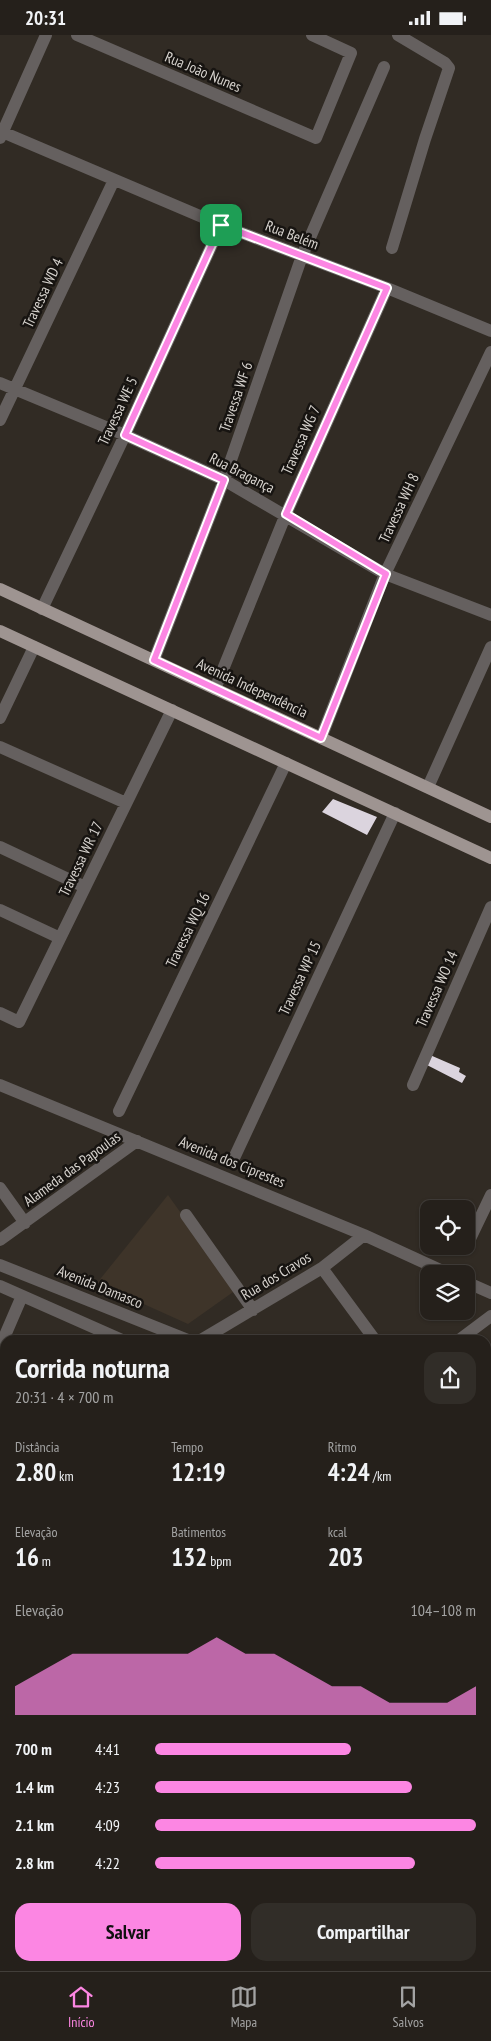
<!DOCTYPE html>
<html lang="pt">
<meta charset="utf-8">
<style>
body{margin:0;font-family:"PT Sans Narrow",sans-serif;background:#312d28;color:#f1f3f6;height:100vh;display:flex;flex-direction:column;font-size:19px;white-space:nowrap}
*{box-sizing:border-box;margin:0}
p{font-size:16px;color:#a3a3a3}
.icon{flex:none;width:28px;height:28px;fill:none;stroke:currentColor;stroke-width:2;stroke-linecap:round;stroke-linejoin:round}
.map{position:relative;flex:1;overflow:hidden}
.sheet{position:absolute;left:0px;top:1300px;width:491px;height:636px;display:flex;flex-direction:column;background:#25201b;border-radius:15px 15px 0 0;box-shadow:0 1px 4px #0004,0 0 0 1px #423e3a}
.sheet>*{flex:none}
.tools{position:absolute;left:420px;top:1165px;display:grid;gap:10px}
.tools a{display:grid;place-items:center;width:55px;height:55px;border-radius:10px;background:#25201b;box-shadow:0 1px 4px #0004,0 0 0 1px #423e3a;font-size:25px}
.pin{position:absolute;display:grid;place-items:center;width:42px;height:42px;color:#fff;margin:-21px;border-radius:10px;box-shadow:0 2px 8px #0006}
.round{display:grid;place-items:center;flex:none;width:52px;height:52px;border-radius:15px;background:#312d28}
.head{display:flex;align-items:center;justify-content:space-between;height:85px;padding:0 15px}
h1{font-size:28px;font-weight:600;line-height:38px}
.metrics{display:grid;grid-template-columns:repeat(3,1fr);gap:8px;height:85px;padding:5px 15px}
.metrics div{display:grid;align-content:center}
.metrics b{font-size:25px;font-weight:600}
.metrics small{font-size:14px;font-weight:400}
.metrics p{font-size:14px}
.chart{height:140px;padding:10px 15px}
.chart p{display:flex;justify-content:space-between}
.chart svg{width:100%;height:90px;margin-top:5px;fill:#fc86e3;opacity:.7}
.cta{display:flex;gap:10px;margin-top:auto;padding:10px 15px}
.cta a{flex:1;height:58px;border-radius:15px;background:#fc86e3;color:#111;font-size:20px;font-weight:600;line-height:58px;text-align:center}
.cta a+a{background:#312d28;color:#f1f3f6}
ul{padding:0 15px;list-style:none;font-size:16px}
li{display:grid;grid-template-columns:80px 60px 1fr;align-items:center;height:38px}
li i{height:12px;border-radius:6px;background:#fc86e3}
.status{display:flex;justify-content:space-between;align-items:center;height:35px;padding:0 25px;background:#25201b;direction:ltr}
.status svg{height:14px;fill:currentColor}
.menu{display:flex;justify-content:space-around;align-items:center;height:70px;border-top:1px solid #423e3a;background:#25201b;font-size:14px;color:#a3a3a3}
.menu a{display:grid;justify-items:center;gap:2px}
.menu .selected{color:#fc86e3}
.map>svg:first-child{display:block}
.built{fill:#3e3429}
.building{fill:#dbd4de}
.lines{fill:none;stroke-linecap:round;stroke-linejoin:round}
.minor{stroke:#65605f;stroke-width:12}
.major{stroke:#9e9491;stroke-width:12}
.route-casing{stroke:#fff;stroke-width:10}
.route{stroke:#fc86e3;stroke-width:6}
.labels{text-anchor:middle;stroke-width:5;stroke-linejoin:round;paint-order:stroke}
.street-label{font-size:15px;fill:#d7d3ce;stroke:#171411}
</style>
<div class="status"><b>20:31</b><svg viewBox="0 0 49 12"><path d="M0 12V9h3v3zM5 12V6h3v6zM10 12V3h3v9zM15 12V0h3v12zM26 1h20v11H26zM47 4h2v5h-2z"/></svg></div>
<div class="map">
<svg width="491" height="1936" viewBox="0 0 491 1936">
<rect width="100%" height="100%" fill="#312b24"/>
<path class="built" d="M168 1160 236 1255 188 1289 97 1248Z"/>
<path class="building" d="M333 764 377 782 367 800 322 777Z
M430 1020 460 1033 459 1037 466 1041 462 1048 425 1029Z"/>
<g class="lines">
<path class="minor" d="M77 0 316 103 351 18 312 0
M0 96 221 190 387 253 491 296
M0 103 46 0
M392 213 425 104 449 33 445 28 398 0
M0 348 125 400 224 445 385 539 491 580
M0 385 114 145
M42 574 125 400 221 190
M154 625 224 445 302 221 384 32
M215 654 286 479 387 253
M0 683 34 612
M321 703 385 539 491 317
M0 712 126 768
M428 752 491 612
M0 812 85 852
M0 875 60 903
M0 978 19 987 172 675
M0 1050 364 1200 449 1239
M413 1050 491 872
M119 1076 286 728
M235 1121 395 778
M0 1153 25 1188
M186 1180 253 1275
M0 1205 137 1106
M469 1206 491 1160
M0 1230 188 1305
M322 1233 375 1305
M466 1247 491 1258
M0 1251 122 1305
M201 1305 322 1233 364 1200
M459 1305 491 1281
M0 1312 22 1261
M486 1319 491 1326
M486 1436 491 1438
M486 1463 491 1465
M0 1609 5 1598
M486 1721 491 1711
M0 1823 5 1826
M0 1902 5 1891
M218 1931 228 1936
M119 1936 121 1931
M252 1936 254 1931
M389 1936 391 1931"/>
<path class="major" d="M0 554 491 782
M0 596 491 823"/>
</g>
<g class="lines">
<defs>
<path id="route" d="M221 190 387 253 286 479 386 539 321 703 154 625 224 445 125 400Z"/>
</defs>
<use href="#route" class="route-casing"/>
<use href="#route" class="route"/>
</g>
<g class="labels">
<g class="street-label">
<text transform="translate(203 37) rotate(23)" y="5">Rua João Nunes</text>
<text transform="translate(292 200) rotate(21)" y="5">Rua Belém</text>
<text transform="translate(43 258) rotate(-65)" y="5">Travessa WD 4</text>
<text transform="translate(236 362) rotate(-71)" y="5">Travessa WF 6</text>
<text transform="translate(118 376) rotate(-65)" y="5">Travessa WE 5</text>
<text transform="translate(301 405) rotate(-66)" y="5">Travessa WG 7</text>
<text transform="translate(242 438) rotate(27)" y="5">Rua Bragança</text>
<text transform="translate(399 473) rotate(-65)" y="5">Travessa WH 8</text>
<text transform="translate(252 653) rotate(25)" y="5">Avenida Independência</text>
<text transform="translate(81 824) rotate(-64)" y="5">Travessa WR 17</text>
<text transform="translate(188 895) rotate(-64)" y="5">Travessa WQ 16</text>
<text transform="translate(300 943) rotate(-65)" y="5">Travessa WP 15</text>
<text transform="translate(437 954) rotate(-66)" y="5">Travessa WO 14</text>
<text transform="translate(232 1127) rotate(22)" y="5">Avenida dos Ciprestes</text>
<text transform="translate(72 1134) rotate(-36)" y="5">Alameda das Papoulas</text>
<text transform="translate(276 1241) rotate(-31)" y="5">Rua dos Cravos</text>
<text transform="translate(100 1252) rotate(22)" y="5">Avenida Damasco</text>
</g>
</g>
</svg>
<div class="tools">
<a><svg class="icon" aria-label="locate" viewBox="0 0 24 24"><circle cx="12" cy="12" r="6"/><path d="M12 2v4M12 18v4M2 12h4M18 12h4"/></svg></a>
<a><svg class="icon" aria-label="layers" viewBox="0 0 24 24"><path d="M12 4l9 5-9 5-9-5zM3 14l9 5 9-5"/></svg></a>
</div>
<div class="pin" style="left:221px;top:190px;background:#1e9e55"><svg class="icon" aria-label="arrive" viewBox="0 0 24 24"><path d="M6 21V4h12l-3 4 3 4H6"/></svg></div>
<section class="sheet">
<div class="head"><div><h1>Corrida noturna</h1><p>20:31 · 4 × 700 m</p></div><a class="round"><svg class="icon" aria-label="share" viewBox="0 0 24 24"><path d="M12 15V3M7 8l5-5 5 5M5 13v7h14v-7"/></svg></a></div>
<div class="metrics">
<div><p>Distância</p><b>2.80<small> km</small></b></div>
<div><p>Tempo</p><b>12:19</b></div>
<div><p>Ritmo</p><b>4:24<small> /km</small></b></div>
</div>
<div class="metrics">
<div><p>Elevação</p><b>16<small> m</small></b></div>
<div><p>Batimentos</p><b>132<small> bpm</small></b></div>
<div><p>kcal</p><b>203</b></div>
</div>
<div class="chart"><p><span>Elevação</span>104–108 m</p>
<svg viewBox="0 0 160 44" preserveAspectRatio="none"><path d="M0 44V30L10 22L20 14L30 14L40 14L50 14L60 14L70 6L80 14L90 14L100 22L110 30L120 30L130 38L140 38L150 38L160 30V44z"/></svg>
</div>
<ul>
<li><b>700 m</b>4:41<i style="width:61%"></i></li>
<li><b>1.4 km</b>4:23<i style="width:80%"></i></li>
<li><b>2.1 km</b>4:09<i style="width:100%"></i></li>
<li><b>2.8 km</b>4:22<i style="width:81%"></i></li>
</ul>
<div class="cta"><a>Salvar</a><a>Compartilhar</a></div>
</section>
</div>
<nav class="menu">
<a class="selected"><svg class="icon" aria-label="home" viewBox="0 0 24 24"><path d="M3 11l9-7 9 7M6 9v11h12V9"/></svg>Início</a>
<a><svg class="icon" aria-label="map" viewBox="0 0 24 24"><path d="M3 6l6-2 6 2 6-2v14l-6 2-6-2-6 2zM9 4v14M15 6v14"/></svg>Mapa</a>
<a><svg class="icon" aria-label="saved" viewBox="0 0 24 24"><path d="M7 4h10v16l-5-4-5 4z"/></svg>Salvos</a>
</nav>
